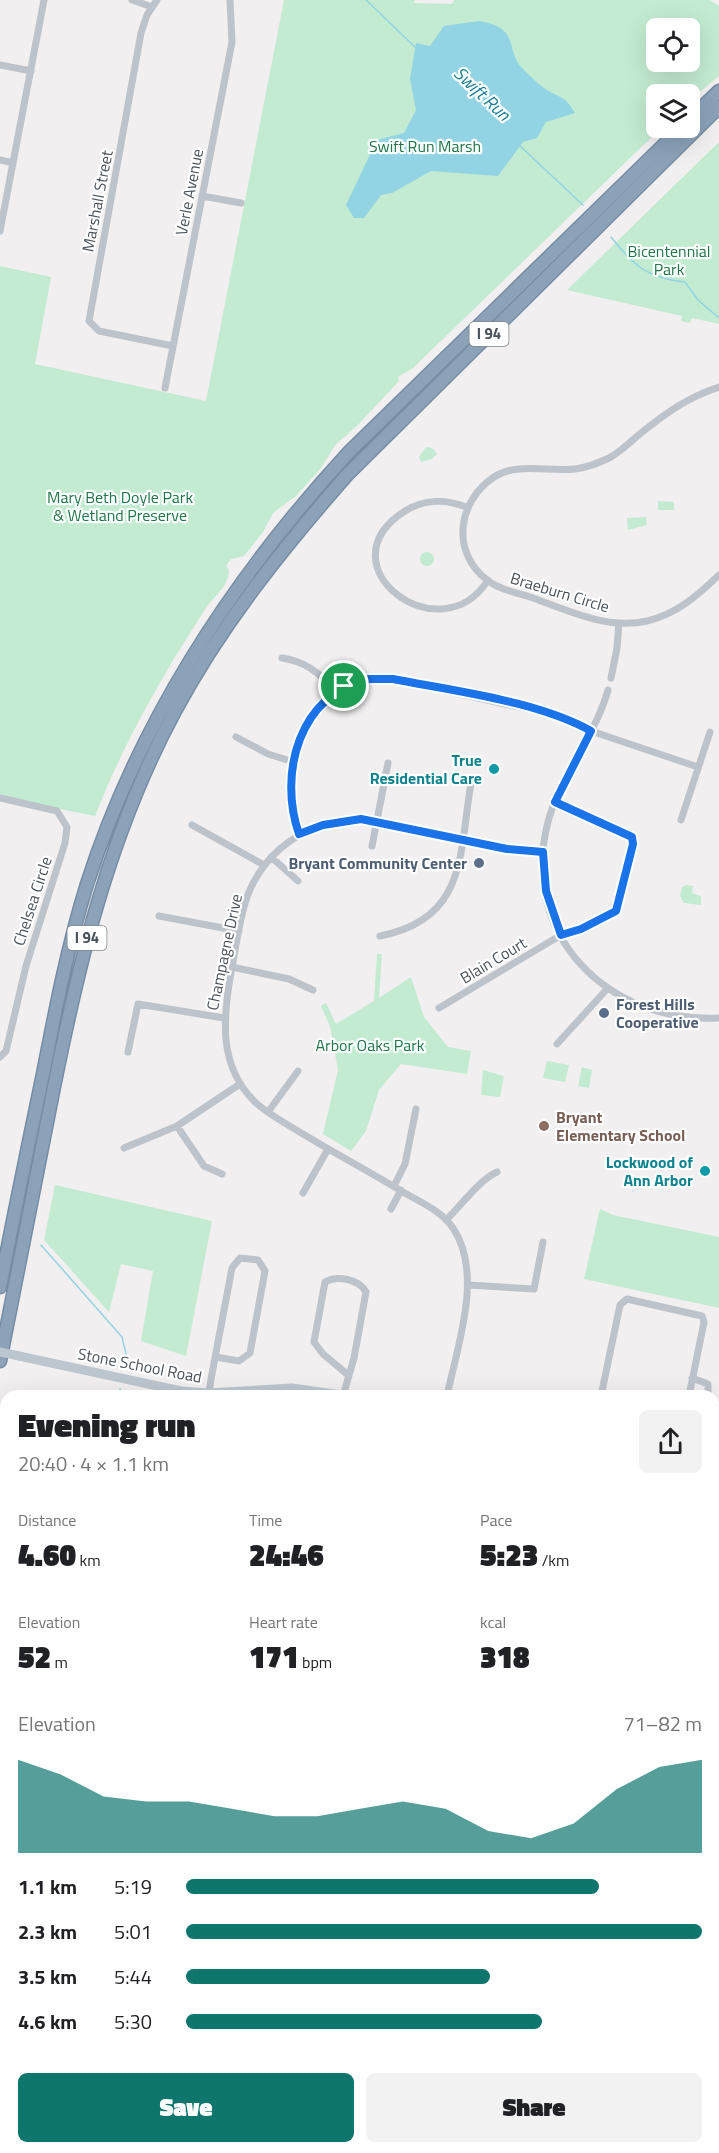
<!DOCTYPE html>
<meta charset="utf-8">
<style>
body{margin:0;font-family:"Titillium Web",sans-serif;background:#f2f2f2;color:#202124;height:100vh;display:flex;flex-direction:column;font-size:22px;white-space:nowrap}
*{box-sizing:border-box;margin:0}
p{font-size:20px;color:#757577}
.icon{flex:none;width:33px;height:33px;fill:none;stroke:currentColor;stroke-width:2;stroke-linecap:round;stroke-linejoin:round}
.map{position:relative;flex:1;overflow:hidden}
.details{position:absolute;left:0px;top:1390px;width:720px;height:764px;display:flex;flex-direction:column;background:#fff;border-radius:18px 18px 0 0;box-shadow:0 6px 24px #0002}
.details>*{flex:none}
.tools{position:absolute;left:646px;top:18px;display:grid;gap:12px}
.tools a{display:grid;place-items:center;width:54px;height:54px;border-radius:9px;background:#fff;box-shadow:0 6px 24px #0002;font-size:30px}
.pin{position:absolute;display:grid;place-items:center;width:51px;height:51px;color:#fff;margin:-26px;border:3px solid #fff;border-radius:50%;box-shadow:0 2px 6px #0007}
.round{display:grid;place-items:center;flex:none;width:63px;height:63px;border-radius:9px;background:#f2f2f2}
.summary{display:flex;align-items:center;justify-content:space-between;height:102px;padding:0 18px}
h1{font-size:33px;font-weight:800;line-height:45px}
.figures{display:grid;grid-template-columns:repeat(3,1fr);gap:9px;height:102px;padding:6px 18px}
.figures div{display:grid;align-content:center}
.figures b{font-size:30px;font-weight:800}
.figures small{font-size:16px;font-weight:400}
.figures p{font-size:16px}
.chart{height:168px;padding:12px 18px}
.chart p{display:flex;justify-content:space-between}
.chart svg{width:100%;height:108px;margin-top:6px;fill:#0f766e;opacity:.7}
.primary-button{display:flex;gap:12px;margin-top:auto;padding:12px 18px}
.primary-button a{flex:1;height:69px;border-radius:9px;background:#0f766e;color:#fff;font-size:24px;font-weight:800;line-height:69px;text-align:center}
.primary-button a+a{background:#f2f2f2;color:#202124}
ul{padding:0 18px;list-style:none;font-size:20px}
li{display:grid;grid-template-columns:96px 72px 1fr;align-items:center;height:45px}
li i{height:15px;border-radius:8px;background:#0f766e}
.map>svg:first-child{display:block}
.green{fill:#c2ebd1;fill-rule:evenodd}
.water{fill:#93d4e4}
.lines{fill:none;stroke-linecap:round;stroke-linejoin:round}
.stream{stroke:#93d4e4;stroke-width:1.5}
.highway-casing{stroke:#768da5;stroke-width:15}
.street{stroke:#bcc3cb;stroke-width:7}
.secondary{stroke:#bcc6cf;stroke-width:9}
.highway{stroke:#8ba2b9;stroke-width:12}
.rail{stroke:#b2b5b9;stroke-width:1.5}
.secondary-bridge{stroke:#bcc6cf;stroke-width:9}
.route-casing{stroke:#fff;stroke-width:12}
.route{stroke:#1a73e8;stroke-width:8}
.culture-dot{fill:#0f9aa8;stroke:#fff;stroke-width:2}
.service-dot{fill:#5c6f8a;stroke:#fff;stroke-width:2}
.education-dot{fill:#8d6e63;stroke:#fff;stroke-width:2}
.labels{text-anchor:middle;stroke-width:4.5;stroke-linejoin:round;paint-order:stroke}
.shield{fill:#fff;stroke:#80868c;stroke-width:1.5}
.shield-label{font-size:15px;font-weight:bold;fill:#49525b}
.park-label{font-size:16px;fill:#207649;stroke:#fff}
.street-label{font-size:16px;fill:#49525b;stroke:#fff}
.culture-label{font-size:16px;font-weight:bold;fill:#0d838f;stroke:#fff;text-anchor:end}
.service-label{font-size:16px;font-weight:bold;fill:#4e5e75;stroke:#fff;text-anchor:end}
.education-label{font-size:16px;font-weight:bold;fill:#785e54;stroke:#fff;text-anchor:start}
.water-label{font-size:18px;font-style:italic;fill:#197e96;stroke:#fff}
</style>
<div class="map">
<svg width="719" height="2153" viewBox="0 0 719 2153">
<rect width="100%" height="100%" fill="#f1efef"/>
<path class="green" d="M284 0H415L414 3 452 4 454 0H710L719 6V76L690 100V94H657V128H661L413 368 398 377 399 381 356 427 336 444 321 468 296 496 273 513 263 532 244 556 231 559 226 566 229 570C229 586 215 595 206 608 163 674 124 742 95 816L0 797V266L51 277 35 364 206 401ZM657 28H690V62H657Z
M719 142V324L692 318 690 323 681 321 682 316 567 290Z
M426 447 432 448 437 454 432 459 421 462 419 457Z
M658 501 674 502V510H658Z
M646 517 647 525 628 530 627 518Z
M420 559a7 7 0 1 1 14 0a7 7 0 1 1-14 0Z
M686 885 693 886 692 893 701 896V905L684 903 680 896 682 887Z
M377 954H382L379 998 411 977 424 1017 448 1047 471 1051 467 1074 401 1064 379 1090 366 1131 351 1151 323 1134 338 1070 330 1026 321 1006 326 1003 336 1024 374 1001Z
M547 1061 569 1065 565 1082 543 1078Z
M582 1067 592 1070 589 1088 578 1086Z
M483 1070 504 1076 500 1097 481 1095Z
M55 1185 212 1221 186 1356 141 1341 153 1271 121 1264 109 1312 44 1240Z
M600 1209 613 1215 719 1237V1308L584 1279Z
M0 1703 6 1704V1850L0 1848Z"/>
<path class="water" d="M479 21C522 28 504 50 523 69 530 76 539 85 547 90 562 99 565 96 575 113L546 122 537 138 523 142 498 176 431 171 392 193 381 195 364 218H354L346 205 377 140 404 133 416 110 410 79 416 43 430 46 444 26Z"/>
<g class="lines">
<path class="stream" d="M366 0 416 48
M520 146 583 205
M611 237C634 266 647 278 685 282L698 300 719 318
M41 1245 122 1337 126 1354 125 1368
M120 1389 121 1396
M359 2153V2148"/>
<defs>
<path id="highway" d="M690 119 719 91
M0 1287C14 1214 29 1142 44 1069 56 1007 68 945 87 884 140 719 233 578 349 452L681 128
M0 1361C16 1278 33 1195 49 1112 76 973 107 837 175 711 222 624 282 549 347 475L719 107"/>
</defs>
<use href="#highway" class="highway-casing"/>
<path class="street" d="M132 0 152 7
M157 0 147 15 141 33 89 321 99 331 173 346
M0 65 31 71
M0 160 13 163
M202 196 241 203
M0 231 44 0
M719 387C688 397 666 413 641 433 631 441 621 452 609 458 598 463 587 468 575 469 550 472 516 462 494 477 458 501 450 551 487 580 500 590 518 593 533 598 569 611 608 630 647 621 677 614 698 595 719 575
M165 388 232 42 230 0
M466 507C446 499 424 499 405 511 320 565 440 656 488 580
M282 658C304 661 321 673 334 691
M611 678 617 648 619 623
M608 690C595 737 560 775 548 822 518 935 609 1024 719 1018
M236 737 268 754 294 762
M0 798 57 811 67 827 65 843 26 966 6 1051 0 1057
M681 820 710 732
M192 825 264 865
M299 834C273 764 307 673 392 679L555 715 591 731 698 767
M372 846 388 763
M271 857 298 881
M159 916 239 931
M380 936C468 919 459 852 471 783
M232 967 289 979 313 990
M439 1008 561 935 581 929 618 909 633 844 632 837 555 802
M557 1044 607 989
M128 1052 138 1004 224 1018
M268 1112 298 1071
M177 1126 204 1166 222 1174
M124 1148 177 1126 240 1084
M394 1186 405 1164 416 1109
M303 1193 328 1149
M391 1209 401 1190
M446 1220C461 1206 479 1180 497 1172
M468 1285 534 1289 543 1242
M692 1378 708 1384V1396
M209 1393 211 1379 232 1268 240 1258 258 1260 265 1271 250 1353 239 1361 216 1357
M343 1396 354 1358 366 1292C359 1279 337 1275 325 1282L314 1342 323 1354 347 1374
M447 1396C457 1347 484 1274 453 1228 442 1211 420 1202 403 1192 370 1172 336 1154 303 1134 287 1124 269 1115 255 1102 218 1066 223 1018 231 972 236 947 239 920 247 897 264 851 306 822 354 819 376 818 398 826 420 830 461 839 501 849 543 852
M601 1396 620 1305 627 1299 702 1316 704 1322 689 1396
M714 1972 719 1973"/>
<path class="secondary" d="M19 1356 181 1391 209 1393 292 1388 348 1396
M714 1475 719 1477
M714 1762 719 1738
M635 2153 636 2148"/>
<use href="#highway" class="highway"/>
<path class="rail" d="M0 2144 6 2146
M12 2148 29 2153"/>
<path class="secondary-bridge" d="M0 1352 19 1356"/>
</g>
<g class="lines">
<defs>
<path id="route" d="M369 679H393C454 691 537 701 591 731L555 802 632 837 633 844 616 911 581 929 561 935 546 891 543 852 507 849 361 819 323 825 299 834C278 774 299 693 369 679Z"/>
</defs>
<use href="#route" class="route-casing"/>
<use href="#route" class="route"/>
</g>
<g class="culture-dot">
<circle cx="494" cy="769" r="6"/>
<circle cx="705" cy="1171" r="6"/>
</g>
<g class="service-dot">
<circle cx="479" cy="863" r="6"/>
<circle cx="604" cy="1013" r="6"/>
</g>
<circle class="education-dot" cx="544" cy="1126" r="6"/>
<g class="labels">
<g class="shield">
<rect x="469.5" y="322" width="39" height="24" rx="4.5"/>
<rect x="67.5" y="926" width="39" height="24" rx="4.5"/>
</g>
<g class="shield-label">
<text x="489" y="339">I 94</text>
<text x="87" y="943">I 94</text>
</g>
<g class="park-label">
<text x="425" y="152">Swift Run Marsh</text>
<text x="669" y="257">Bicentennial<tspan x="669" dy="18">Park</tspan></text>
<text x="120" y="503">Mary Beth Doyle Park<tspan x="120" dy="18">&amp; Wetland Preserve</tspan></text>
<text x="370" y="1051">Arbor Oaks Park</text>
</g>
<g class="street-label">
<text transform="translate(189 192) rotate(-79)" y="6">Verle Avenue</text>
<text transform="translate(97 201) rotate(-79)" y="6">Marshall Street</text>
<text transform="translate(560 592) rotate(17)" y="6">Braeburn Circle</text>
<text transform="translate(32 901) rotate(-72)" y="6">Chelsea Circle</text>
<text transform="translate(224 952) rotate(-78)" y="6">Champagne Drive</text>
<text transform="translate(493 960) rotate(-31)" y="6">Blain Court</text>
<text transform="translate(140 1365) rotate(11)" y="6">Stone School Road</text>
</g>
<g class="culture-label">
<text x="482" y="766">True<tspan x="482" dy="18">Residential Care</tspan></text>
<text x="693" y="1168">Lockwood of<tspan x="693" dy="18">Ann Arbor</tspan></text>
</g>
<g class="service-label">
<text x="467" y="869">Bryant Community Center</text>
<text x="616" y="1010" text-anchor="start">Forest Hills<tspan x="616" dy="18">Cooperative</tspan></text>
</g>
<g class="education-label">
<text x="556" y="1123">Bryant<tspan x="556" dy="18">Elementary School</tspan></text>
</g>
<g class="water-label">
<text transform="translate(482 94) rotate(43)" y="6">Swift Run</text>
</g>
</g>
</svg>
<div class="tools">
<a><svg class="icon" aria-label="locate" viewBox="0 0 24 24"><circle cx="12" cy="12" r="6"/><path d="M12 2v4M12 18v4M2 12h4M18 12h4"/></svg></a>
<a><svg class="icon" aria-label="layers" viewBox="0 0 24 24"><path d="M12 4l9 5-9 5-9-5zM3 14l9 5 9-5"/></svg></a>
</div>
<div class="pin" style="left:344px;top:686px;background:#1e9e55"><svg class="icon" aria-label="arrive" viewBox="0 0 24 24"><path d="M6 21V4h12l-3 4 3 4H6"/></svg></div>
<section class="details">
<div class="summary"><div><h1>Evening run</h1><p>20:40 · 4 × 1.1 km</p></div><a class="round"><svg class="icon" aria-label="share" viewBox="0 0 24 24"><path d="M12 15V3M7 8l5-5 5 5M5 13v7h14v-7"/></svg></a></div>
<div class="figures">
<div><p>Distance</p><b>4.60<small> km</small></b></div>
<div><p>Time</p><b>24:46</b></div>
<div><p>Pace</p><b>5:23<small> /km</small></b></div>
</div>
<div class="figures">
<div><p>Elevation</p><b>52<small> m</small></b></div>
<div><p>Heart rate</p><b>171<small> bpm</small></b></div>
<div><p>kcal</p><b>318</b></div>
</div>
<div class="chart"><p><span>Elevation</span>71–82 m</p>
<svg viewBox="0 0 160 44" preserveAspectRatio="none"><path d="M0 44V6L10 12L20 21L30 23L40 23L50 26L60 29L70 29L80 26L90 23L100 26L110 35L120 38L130 32L140 18L150 9L160 6V44z"/></svg>
</div>
<ul>
<li><b>1.1 km</b>5:19<i style="width:80%"></i></li>
<li><b>2.3 km</b>5:01<i style="width:100%"></i></li>
<li><b>3.5 km</b>5:44<i style="width:59%"></i></li>
<li><b>4.6 km</b>5:30<i style="width:69%"></i></li>
</ul>
<div class="primary-button"><a>Save</a><a>Share</a></div>
</section>
</div>
